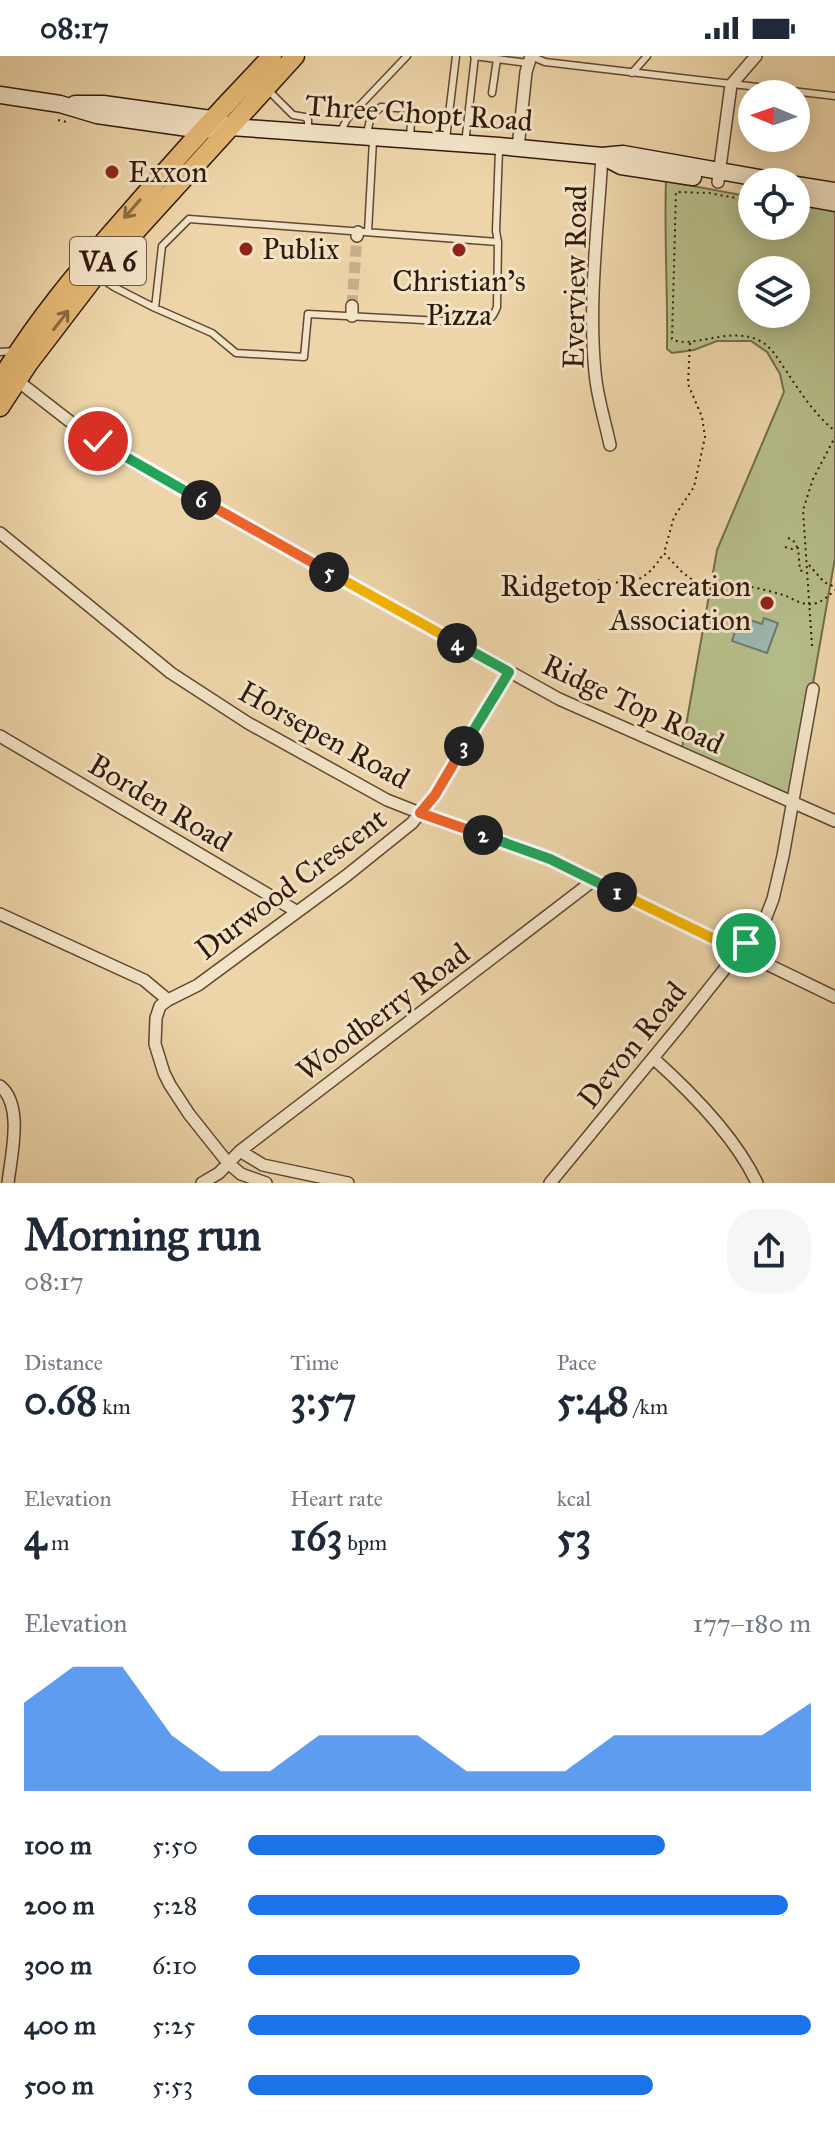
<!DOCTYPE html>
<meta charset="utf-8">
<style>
body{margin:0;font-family:"IM FELL Great Primer",serif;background:#f6f6f7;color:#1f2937;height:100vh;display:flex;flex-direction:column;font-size:30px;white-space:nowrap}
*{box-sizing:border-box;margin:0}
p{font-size:26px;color:#747a83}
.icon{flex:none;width:44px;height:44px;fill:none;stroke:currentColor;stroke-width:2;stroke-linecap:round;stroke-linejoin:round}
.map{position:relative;height:1127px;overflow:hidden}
.sheet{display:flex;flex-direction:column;background:#fff;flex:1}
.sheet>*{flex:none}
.needle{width:52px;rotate:272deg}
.controls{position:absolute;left:738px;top:24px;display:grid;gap:16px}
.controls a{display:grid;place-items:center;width:72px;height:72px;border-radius:50%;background:#fff;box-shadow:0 4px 20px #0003;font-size:40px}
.pin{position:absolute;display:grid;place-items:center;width:68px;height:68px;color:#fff;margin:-34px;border:4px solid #fff;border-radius:50%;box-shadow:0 2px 8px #0007}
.km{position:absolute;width:40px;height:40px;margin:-20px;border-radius:50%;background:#222;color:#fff;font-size:22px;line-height:40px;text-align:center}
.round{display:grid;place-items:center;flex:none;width:84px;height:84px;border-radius:32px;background:#f6f6f7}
.overview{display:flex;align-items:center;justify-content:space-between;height:136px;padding:0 24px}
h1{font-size:44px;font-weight:800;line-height:60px}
.metrics{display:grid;grid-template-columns:repeat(3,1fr);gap:12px;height:136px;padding:8px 24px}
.metrics div{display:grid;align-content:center}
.metrics b{font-size:40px;font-weight:800}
.metrics small{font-size:22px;font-weight:400}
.metrics p{font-size:22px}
.chart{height:224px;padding:16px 24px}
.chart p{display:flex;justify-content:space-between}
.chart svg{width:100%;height:144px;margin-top:8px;fill:#1a73e8;opacity:.7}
ul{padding:0 24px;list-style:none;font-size:26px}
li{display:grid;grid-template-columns:128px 96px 1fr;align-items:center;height:60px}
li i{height:20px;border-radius:10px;background:#1a73e8}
.status{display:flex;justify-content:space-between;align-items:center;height:56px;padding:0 40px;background:#fff;direction:ltr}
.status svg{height:22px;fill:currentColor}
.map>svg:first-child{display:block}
.green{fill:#b6be8a;stroke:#746c4b;stroke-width:2;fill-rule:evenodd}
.water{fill:#9bb7b1;stroke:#71786f;stroke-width:2}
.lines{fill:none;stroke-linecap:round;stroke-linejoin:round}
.street-tunnel{stroke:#c8af8a;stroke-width:11;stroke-dasharray:11 5.5;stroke-linecap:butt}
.lane-casing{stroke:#614833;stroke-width:9}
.street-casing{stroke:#614833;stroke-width:14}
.secondary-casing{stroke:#32190c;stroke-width:19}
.primary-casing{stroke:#32190c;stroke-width:21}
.path{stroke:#32190c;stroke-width:2;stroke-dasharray:2 4;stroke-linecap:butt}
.lane{stroke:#f3e4c7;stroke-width:6}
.street{stroke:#f3e4c7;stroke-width:11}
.secondary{stroke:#f3e4c7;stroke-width:16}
.primary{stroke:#e6ba74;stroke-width:18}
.oneway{stroke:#8c6a40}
.split-1-casing{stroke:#fff;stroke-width:16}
.split-2-casing{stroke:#fff;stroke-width:16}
.split-3-casing{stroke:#fff;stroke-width:16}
.split-4-casing{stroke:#fff;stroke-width:16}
.split-5-casing{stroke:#fff;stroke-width:16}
.split-6-casing{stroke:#fff;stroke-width:16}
.split-7-casing{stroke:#fff;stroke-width:16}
.split-1{stroke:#f5b400;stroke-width:10}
.split-2{stroke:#22a559;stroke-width:10}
.split-3{stroke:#f0652b;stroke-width:10}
.split-4{stroke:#22a559;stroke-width:10}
.split-5{stroke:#f5b400;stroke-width:10}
.split-6{stroke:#f0652b;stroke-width:10}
.split-7{stroke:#22a559;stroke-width:10}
.poi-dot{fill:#8f2418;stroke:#f3e4c7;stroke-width:3}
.labels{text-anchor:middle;stroke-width:6;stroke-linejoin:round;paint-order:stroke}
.shield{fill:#f3e4c7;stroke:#6c5644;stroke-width:2}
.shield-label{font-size:28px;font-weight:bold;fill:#32190c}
.street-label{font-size:30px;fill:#32190c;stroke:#f3e4c7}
.poi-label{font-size:30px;fill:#32190c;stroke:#f3e4c7;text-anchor:start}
</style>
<div class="status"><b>08:17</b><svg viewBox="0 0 49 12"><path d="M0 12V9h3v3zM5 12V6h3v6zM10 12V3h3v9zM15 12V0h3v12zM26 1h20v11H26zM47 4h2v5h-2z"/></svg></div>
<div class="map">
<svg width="835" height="1127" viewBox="0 0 835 1127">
<rect width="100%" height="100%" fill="#edd5a9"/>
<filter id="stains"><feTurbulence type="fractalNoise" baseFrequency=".0025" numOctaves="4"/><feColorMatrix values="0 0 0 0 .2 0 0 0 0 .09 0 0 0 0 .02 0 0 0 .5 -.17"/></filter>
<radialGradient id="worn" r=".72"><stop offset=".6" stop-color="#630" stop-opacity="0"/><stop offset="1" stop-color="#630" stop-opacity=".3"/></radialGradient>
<path class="green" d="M666 125 752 141V170H796V148L835 152V502L792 747 681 698 717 494 784 336 780 318 767 296 751 285H717L694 294 672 297 667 293C668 237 664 181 666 125ZM752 214H796V258H752Z"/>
<path class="water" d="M740 561 762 568 764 562 778 567 767 597 732 585Z"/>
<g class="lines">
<path class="street-tunnel" d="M352 250 357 180"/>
<defs>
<path id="lane" d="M474 0 528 7
M531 0 545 6 835 40
M632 17 647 0
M269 35 293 59 305 61 308 64V74
M492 37 497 3
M341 75 347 63 407 0
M366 81 371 60 381 51 412 53 410 81
M446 83 456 0
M465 88 475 0
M368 176 373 84
M99 221 114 231 155 252 212 277 236 297 304 301 308 258 480 267C491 264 493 261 497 251L498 186 496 175 499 94
M155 252 162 190 189 163 498 186
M0 296 16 295"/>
<path id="street" d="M518 92 526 16 531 0
M602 100C598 170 588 247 595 316 597 341 605 365 610 389
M718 126 731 29 756 0
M357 180 358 176
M352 250V260
M14 322 68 364 118 398 559 643 835 765
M0 477 171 617 248 667 387 744 438 764 508 787 550 803 835 941
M0 680 296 855
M0 858 144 924 168 944
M653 1002C691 1036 735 1080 757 1127
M0 1030C24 1049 11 1100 8 1127
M240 1095 263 1109 348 1127
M202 1127 219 1117 240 1095 594 824
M266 1127 241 1118 228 1107 189 1058 170 1029 164 1017 155 988 156 962 160 950 168 944 198 929 346 820 412 767 435 739 509 616
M550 1127 681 968 766 861 773 843 783 800 813 633"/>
<path id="secondary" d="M0 39 60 48 97 59 202 74 231 71 499 90 602 100 623 98 782 126
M75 48H103L211 63 222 67
M604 101 621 110 693 121
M796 129 835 135
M796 140 835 147"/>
<path id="primary" d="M0 325C35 266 78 215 123 164 171 108 221 53 272 0
M0 351 28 308 96 219 295 0"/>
</defs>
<use href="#lane" class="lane-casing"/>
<use href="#street" class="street-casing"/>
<use href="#secondary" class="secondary-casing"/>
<use href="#primary" class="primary-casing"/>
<path class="path" d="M58 64 67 66
M752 145 709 137 676 136 672 283C689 294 729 270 758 284 772 290 778 304 787 316 800 336 816 360 835 375
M690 287 688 328 702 361 705 381 694 431 674 461 664 497 682 516 694 525 700 524 712 533C734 525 760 532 783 539 793 542 802 550 813 548 823 546 828 540 835 534
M788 482 793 484 797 491
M785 491 792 493 798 492 800 514 806 517
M809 509 824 526 835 531
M598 524C629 530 646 527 663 498
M812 590 803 454 813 423 835 381"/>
<use href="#lane" class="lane"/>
<use href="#street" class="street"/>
<use href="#secondary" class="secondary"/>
<use href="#primary" class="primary"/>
</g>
<defs><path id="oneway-shaft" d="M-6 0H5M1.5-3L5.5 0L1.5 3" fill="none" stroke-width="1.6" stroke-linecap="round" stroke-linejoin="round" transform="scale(2)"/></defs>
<g class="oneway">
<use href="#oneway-shaft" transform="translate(132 153) rotate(131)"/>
<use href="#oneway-shaft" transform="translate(61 264) rotate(-52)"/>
</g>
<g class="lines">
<defs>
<path id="split-1" d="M617 836 739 895 746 887"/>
<path id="split-2" d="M483 779 550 803 617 836"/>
<path id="split-3" d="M464 690 435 739 420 757 483 779"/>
<path id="split-4" d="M457 587 509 616 464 690"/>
<path id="split-5" d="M329 516 457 587"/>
<path id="split-6" d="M201 444 329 516"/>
<path id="split-7" d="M98 385 201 444"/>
</defs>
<use href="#split-1" class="split-1-casing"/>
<use href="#split-2" class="split-2-casing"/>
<use href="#split-3" class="split-3-casing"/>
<use href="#split-4" class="split-4-casing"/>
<use href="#split-5" class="split-5-casing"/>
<use href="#split-6" class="split-6-casing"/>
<use href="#split-7" class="split-7-casing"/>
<use href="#split-1" class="split-1"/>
<use href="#split-2" class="split-2"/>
<use href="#split-3" class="split-3"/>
<use href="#split-4" class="split-4"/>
<use href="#split-5" class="split-5"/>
<use href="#split-6" class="split-6"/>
<use href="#split-7" class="split-7"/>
</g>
<g class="poi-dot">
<circle cx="112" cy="116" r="8"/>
<circle cx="246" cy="193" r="8"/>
<circle cx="459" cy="194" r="8"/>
<circle cx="767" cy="547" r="8"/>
</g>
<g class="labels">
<rect class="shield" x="70" y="181" width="76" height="48" rx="6"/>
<g class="shield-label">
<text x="108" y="215">VA 6</text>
</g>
<g class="street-label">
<text transform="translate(419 57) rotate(4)" y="10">Three Chopt Road</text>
<text transform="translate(575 221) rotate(-89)" y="10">Everview Road</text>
<text transform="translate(633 648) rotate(25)" y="10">Ridge Top Road</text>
<text transform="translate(324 679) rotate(29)" y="10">Horsepen Road</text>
<text transform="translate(160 747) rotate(31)" y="10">Borden Road</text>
<text transform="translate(291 828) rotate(-37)" y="10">Durwood Crescent</text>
<text transform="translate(383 956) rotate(-37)" y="10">Woodberry Road</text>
<text transform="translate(632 989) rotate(-51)" y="10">Devon Road</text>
</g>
<g class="poi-label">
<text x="128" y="126">Exxon</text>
<text x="262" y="203">Publix</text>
<text x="459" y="235" text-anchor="middle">Christian's<tspan x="459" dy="34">Pizza</tspan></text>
<text x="751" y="540" text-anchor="end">Ridgetop Recreation<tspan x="751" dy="34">Association</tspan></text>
</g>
</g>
<rect width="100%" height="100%" filter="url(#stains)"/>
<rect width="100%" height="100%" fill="url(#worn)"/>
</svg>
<div class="controls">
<a><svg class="needle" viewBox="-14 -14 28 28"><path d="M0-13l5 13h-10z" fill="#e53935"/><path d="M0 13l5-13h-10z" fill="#747a83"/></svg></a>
<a><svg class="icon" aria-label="locate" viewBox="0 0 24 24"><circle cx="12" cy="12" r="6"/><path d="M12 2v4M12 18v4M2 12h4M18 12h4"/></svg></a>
<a><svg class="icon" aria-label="layers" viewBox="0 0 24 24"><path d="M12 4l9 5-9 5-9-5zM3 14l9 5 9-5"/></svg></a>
</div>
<div class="pin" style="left:746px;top:887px;background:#1e9e55"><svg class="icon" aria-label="arrive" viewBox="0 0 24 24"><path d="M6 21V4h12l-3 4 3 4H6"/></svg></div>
<div class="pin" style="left:98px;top:385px;background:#d93025"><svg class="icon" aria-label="check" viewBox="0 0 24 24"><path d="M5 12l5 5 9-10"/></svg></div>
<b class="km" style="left:617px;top:836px">1</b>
<b class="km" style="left:483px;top:779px">2</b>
<b class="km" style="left:464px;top:690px">3</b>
<b class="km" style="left:457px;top:587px">4</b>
<b class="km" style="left:329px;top:516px">5</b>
<b class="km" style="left:201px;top:444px">6</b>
</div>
<section class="sheet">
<div class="overview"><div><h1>Morning run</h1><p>08:17</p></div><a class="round"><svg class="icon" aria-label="share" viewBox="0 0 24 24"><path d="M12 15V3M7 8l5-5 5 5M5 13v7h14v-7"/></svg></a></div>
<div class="metrics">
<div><p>Distance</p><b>0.68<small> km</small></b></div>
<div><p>Time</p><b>3:57</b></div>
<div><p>Pace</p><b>5:48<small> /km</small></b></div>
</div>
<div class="metrics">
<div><p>Elevation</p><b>4<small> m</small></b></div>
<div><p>Heart rate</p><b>163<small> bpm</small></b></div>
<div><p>kcal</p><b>53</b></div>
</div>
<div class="chart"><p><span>Elevation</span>177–180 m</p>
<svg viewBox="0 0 160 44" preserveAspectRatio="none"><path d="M0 44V17L10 6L20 6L30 27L40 38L50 38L60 27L70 27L80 27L90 38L100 38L110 38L120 27L130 27L140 27L150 27L160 17V44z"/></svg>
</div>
<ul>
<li><b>100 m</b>5:50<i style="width:74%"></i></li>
<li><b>200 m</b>5:28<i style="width:96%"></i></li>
<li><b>300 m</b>6:10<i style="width:59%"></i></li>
<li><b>400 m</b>5:25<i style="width:100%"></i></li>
<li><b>500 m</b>5:53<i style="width:72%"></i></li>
</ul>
</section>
